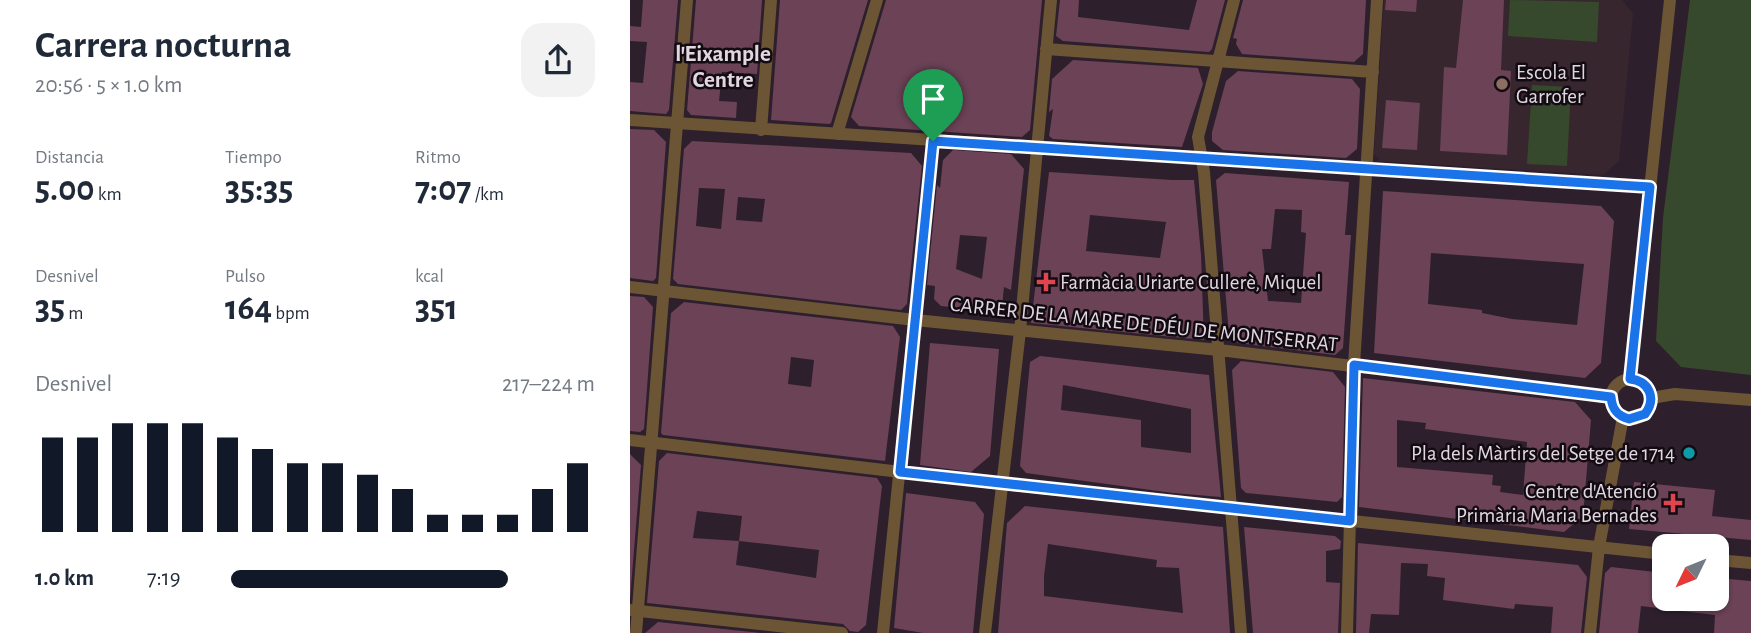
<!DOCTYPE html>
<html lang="es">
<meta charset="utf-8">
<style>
body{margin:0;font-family:"Alegreya Sans",sans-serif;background:#f2f2f3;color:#1f2937;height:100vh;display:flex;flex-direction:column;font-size:26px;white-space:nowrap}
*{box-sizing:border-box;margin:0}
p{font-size:23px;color:#747a83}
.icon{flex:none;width:38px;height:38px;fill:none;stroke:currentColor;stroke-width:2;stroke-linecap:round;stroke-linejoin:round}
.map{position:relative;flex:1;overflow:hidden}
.drawer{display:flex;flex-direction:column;background:#fff;width:630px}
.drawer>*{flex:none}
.needle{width:46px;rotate:227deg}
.fabs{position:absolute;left:1022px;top:534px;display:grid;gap:14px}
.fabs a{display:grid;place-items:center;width:77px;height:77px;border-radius:14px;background:#fff;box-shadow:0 2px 5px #0004;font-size:35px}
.pin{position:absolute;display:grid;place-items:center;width:60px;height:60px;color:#fff;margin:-72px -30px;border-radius:50% 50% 50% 0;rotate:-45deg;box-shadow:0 0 7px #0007}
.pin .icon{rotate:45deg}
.round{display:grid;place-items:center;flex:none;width:74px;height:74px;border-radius:21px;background:#f2f2f3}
.head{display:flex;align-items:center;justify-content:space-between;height:119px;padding:0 35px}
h1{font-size:38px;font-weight:700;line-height:52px}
.metrics{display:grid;grid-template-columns:repeat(3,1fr);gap:10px;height:119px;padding:7px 35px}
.metrics div{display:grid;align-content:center}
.metrics b{font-size:35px;font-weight:700}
.metrics small{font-size:19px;font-weight:400}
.metrics p{font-size:19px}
.chart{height:196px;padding:14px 35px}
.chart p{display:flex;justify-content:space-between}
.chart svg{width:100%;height:126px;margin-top:7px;stroke:#111827;stroke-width:6}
ul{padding:0 35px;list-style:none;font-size:23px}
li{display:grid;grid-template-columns:112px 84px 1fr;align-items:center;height:52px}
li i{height:18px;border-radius:9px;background:#111827}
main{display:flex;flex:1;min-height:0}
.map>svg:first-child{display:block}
.education{fill:#38262f}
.green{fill:#37492c}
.building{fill:#6b4256;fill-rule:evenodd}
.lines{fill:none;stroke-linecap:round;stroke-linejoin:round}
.street{stroke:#6b5535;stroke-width:12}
.route-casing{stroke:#fff;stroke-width:14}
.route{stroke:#1a73e8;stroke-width:9}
.education-dot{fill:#8d6e63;stroke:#120c12;stroke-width:2.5}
.health-dot{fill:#e0444e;stroke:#120c12;stroke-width:2.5}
.culture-dot{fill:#0f9aa8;stroke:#120c12;stroke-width:2.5}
.labels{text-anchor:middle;stroke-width:5;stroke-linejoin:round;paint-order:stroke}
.poi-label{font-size:21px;fill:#e2d7e1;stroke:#120c12;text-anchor:start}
.street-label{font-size:21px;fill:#e2d7e1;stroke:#120c12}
.neighbourhood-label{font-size:23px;font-weight:bold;fill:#e2d7e1;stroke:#120c12}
</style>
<main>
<section class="drawer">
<div class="head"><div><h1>Carrera nocturna</h1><p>20:56 · 5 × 1.0 km</p></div><a class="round"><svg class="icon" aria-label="share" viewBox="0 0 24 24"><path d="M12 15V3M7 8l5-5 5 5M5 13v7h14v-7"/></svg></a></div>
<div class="metrics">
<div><p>Distancia</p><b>5.00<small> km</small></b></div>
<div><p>Tiempo</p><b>35:35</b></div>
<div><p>Ritmo</p><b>7:07<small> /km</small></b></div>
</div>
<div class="metrics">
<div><p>Desnivel</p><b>35<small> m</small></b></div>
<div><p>Pulso</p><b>164<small> bpm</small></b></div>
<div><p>kcal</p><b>351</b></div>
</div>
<div class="chart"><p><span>Desnivel</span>217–224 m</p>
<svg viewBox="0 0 160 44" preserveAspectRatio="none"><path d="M5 44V11M15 44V11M25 44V6M35 44V6M45 44V6M55 44V11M65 44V15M75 44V20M85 44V20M95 44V24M105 44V29M115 44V38M125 44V38M135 44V38M145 44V29M155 44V20"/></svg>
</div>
<ul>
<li><b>1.0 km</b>7:19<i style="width:76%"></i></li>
</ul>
</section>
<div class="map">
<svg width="1121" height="633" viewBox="0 0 1121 633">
<rect width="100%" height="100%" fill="#2e1f2d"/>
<path class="education" d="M754 0H992L1003 14 989 161 973 175 750 161 744 154Z"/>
<path class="green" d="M880 0 969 2 967 42 878 36Z
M1060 0H1121V375L1051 367 1026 341 1033 218Z
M902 85 941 87 937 166 897 164Z"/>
<path class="building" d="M13 0H48L39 110 36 114 0 111V82L13 83 17 42 0 41V26L11 27Z
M66 0H132L127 74 92 72 89 101 107 102 106 118 61 115 57 110Z
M150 0H238L201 123 199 124 141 120Z
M256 0H412L400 130 392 137 229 126 221 117Z
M430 0H449L448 17 559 30 567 0H595L582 49 579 52 433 41 426 36Z
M613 0H736L733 54 724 62 612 54 606 44 607 39 603 38Z
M756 0H787L786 12 755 10Z
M833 0H874L871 70 881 71 877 155 810 151 814 67 826 68Z
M443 60 568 68 573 84 552 147 423 139 419 136 423 109 419 112 422 79Z
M608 71 722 79 730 89 727 149 716 158 593 150 582 141V132L596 81Z
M756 100 790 103 787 150 752 148Z
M0 129 24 130 36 142 26 278 23 281 0 278Z
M62 141 281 153 292 166 277 304 271 310 48 284 43 279 54 149ZM69 188 95 189 91 229 66 226ZM108 197 135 199 132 222 106 220Z
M323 150 381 154 394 169 381 290 374 287 372 306H364L363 311 311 306 304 299 305 286 297 285 307 185 310 188 313 160ZM330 235 357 237 352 279 326 269Z
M419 172 542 180H564L571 255 574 340 401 323ZM460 215 536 222 530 258 456 251Z
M595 173 719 182 715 235H721L713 348 705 355 607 343 599 335 586 180ZM645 209 672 210 671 232 676 233 671 303 638 301 632 249H641Z
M753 191 971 206 984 221 971 363 955 378 744 353ZM801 253 954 264 947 325 882 319 852 313V310L798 304Z
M0 296 14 297 23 307 14 429 10 432 0 431Z
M54 302 263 326 270 337 255 461 33 435 31 433 41 313ZM161 357 184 360 181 387 158 384Z
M300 343 369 349 360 456 341 472 290 465Z
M410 356 579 375 591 497 543 493 396 473 390 466 400 362ZM433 385 561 409V453L511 447V420L431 410Z
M611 361 703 372 715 387 712 497 707 502 616 493 611 488 602 370Z
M733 378 945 402 961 420 953 516 934 532 729 507ZM767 420 796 423 795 429 897 442 893 495 870 492 871 486 862 485 863 475 767 467Z
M37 453 247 478 252 486 236 625 228 632 220 631 213 624 17 603 29 461ZM67 511 112 516 109 541 63 538ZM109 541 189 550 186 578 106 565Z
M0 454 11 465 0 599Z
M1004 482 1085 490 1082 516 1121 520V540L999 529Z
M276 493 345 502 354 514 343 633H293L264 628Z
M395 506 593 527 600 633H368L377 523ZM418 544 527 560 526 567 549 568 553 613 414 596V576Z
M614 527 705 536 711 541 710 549 696 551V582L710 583 708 633H623Z
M728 543 948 565 957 577 951 633H921L923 607 885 604 884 609 813 600 815 578 797 576 798 564 771 563 769 615 741 614 739 633H726Z
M981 567 1034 573V598H1087V578L1121 581V633H1084L1085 615 1011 606 1008 633H969L975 573Z
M28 622 131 633H15Z"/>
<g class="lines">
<path class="street" d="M604 0 568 137 574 172 611 633
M416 49 743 72
M0 120 1020 187
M131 130 141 0
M207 134 247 0
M0 287 285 320 589 350 981 397
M1000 379 1040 0
M981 399a20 20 0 1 1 40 0a20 20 0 1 1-40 0Z
M1021 398 1045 394 1121 400
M0 440 372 484 1034 554
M1087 560 1121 563
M0 610 212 633
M6 633 57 0
M253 633 303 140
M355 633 390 331 421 0
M717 633 724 365 747 0
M960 633 969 547 993 417"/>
</g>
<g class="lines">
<defs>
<path id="route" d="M303 141 1020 187 1000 379C1019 381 1027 398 1015 414L999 419C987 416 982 409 981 397L724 365 720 521 270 472Z"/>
</defs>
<use href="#route" class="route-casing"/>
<use href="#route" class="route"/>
</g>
<circle class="education-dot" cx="872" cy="84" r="7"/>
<g class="health-dot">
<path d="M412.5 271.5h7v7h7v7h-7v7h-7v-7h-7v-7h7z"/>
<path d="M1039.5 492.5h7v7h7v7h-7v7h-7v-7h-7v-7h7z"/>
</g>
<circle class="culture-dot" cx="1059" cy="453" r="7"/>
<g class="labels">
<g class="poi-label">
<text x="886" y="79">Escola El<tspan x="886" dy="24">Garrofer</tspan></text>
<text x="430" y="289">Farmàcia Uriarte Cullerè, Miquel</text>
<text x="1045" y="460" text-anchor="end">Pla dels Màrtirs del Setge de 1714</text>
<text x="1027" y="498" text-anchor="end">Centre d'Atenció<tspan x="1027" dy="24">Primària Maria Bernades</tspan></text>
</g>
<g class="street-label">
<text transform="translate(514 324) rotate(6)" y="7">CARRER DE LA MARE DE DÉU DE MONTSERRAT</text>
</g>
<g class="neighbourhood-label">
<text x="93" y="61">l'Eixample<tspan x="93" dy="26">Centre</tspan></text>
</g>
</g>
</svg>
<div class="fabs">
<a><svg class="needle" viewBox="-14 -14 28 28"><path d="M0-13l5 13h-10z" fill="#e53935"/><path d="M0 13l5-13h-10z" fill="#747a83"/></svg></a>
</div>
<div class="pin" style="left:303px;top:141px;background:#1e9e55"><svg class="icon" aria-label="arrive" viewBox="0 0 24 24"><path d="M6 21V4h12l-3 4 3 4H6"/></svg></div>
</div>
</main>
